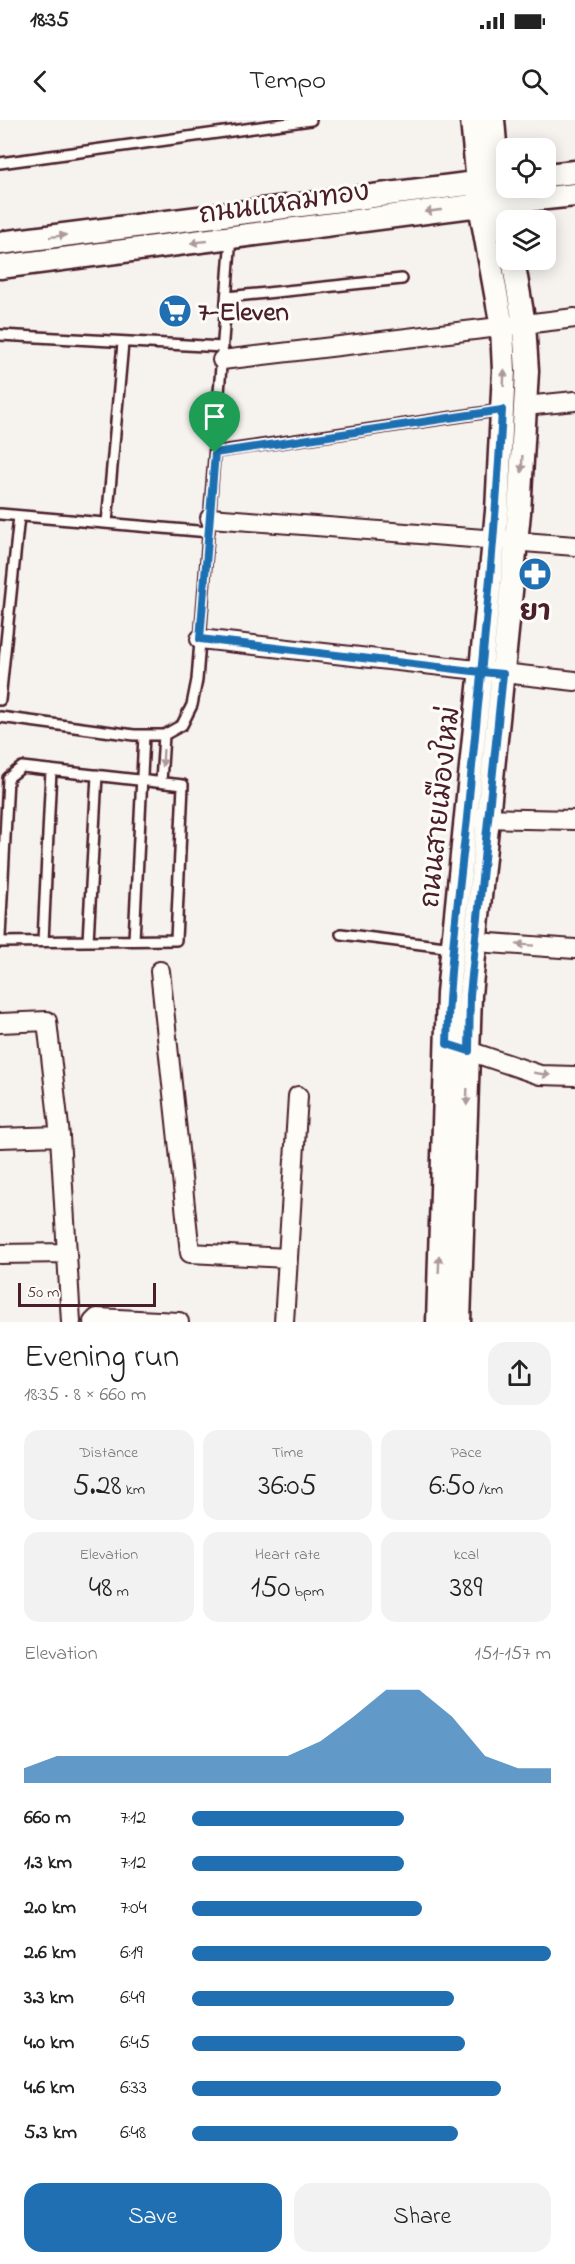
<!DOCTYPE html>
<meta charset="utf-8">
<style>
body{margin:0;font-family:"Indie Flower","Playpen Sans Thai",sans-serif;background:#f2f2f2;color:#222;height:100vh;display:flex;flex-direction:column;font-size:22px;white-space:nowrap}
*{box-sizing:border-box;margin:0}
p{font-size:20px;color:#767676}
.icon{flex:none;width:33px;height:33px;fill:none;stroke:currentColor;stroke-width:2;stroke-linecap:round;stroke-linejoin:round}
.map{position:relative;height:1202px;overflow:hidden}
.sheet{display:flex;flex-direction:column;background:#fff;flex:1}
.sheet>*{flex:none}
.tools{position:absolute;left:496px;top:18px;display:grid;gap:12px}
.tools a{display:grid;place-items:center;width:60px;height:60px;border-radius:12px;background:#fff;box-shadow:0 3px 15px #0003;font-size:30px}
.scale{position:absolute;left:18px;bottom:15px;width:138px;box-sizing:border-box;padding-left:6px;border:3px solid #4a1f2b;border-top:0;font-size:16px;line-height:21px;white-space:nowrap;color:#4a1f2b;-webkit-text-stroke:4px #fdfcf7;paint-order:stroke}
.pin{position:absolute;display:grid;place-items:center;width:51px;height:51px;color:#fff;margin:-62px -26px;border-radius:50% 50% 50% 0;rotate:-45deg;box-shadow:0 0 6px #0007}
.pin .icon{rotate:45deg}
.round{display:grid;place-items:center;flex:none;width:63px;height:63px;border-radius:18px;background:#f2f2f2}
.summary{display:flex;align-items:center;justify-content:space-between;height:102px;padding:0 24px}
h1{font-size:33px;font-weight:600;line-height:45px}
.metrics{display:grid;grid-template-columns:repeat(3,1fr);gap:9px;height:102px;padding:6px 24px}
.metrics div{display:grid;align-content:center;border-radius:15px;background:#f2f2f2;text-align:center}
.metrics b{font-size:30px;font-weight:600}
.metrics small{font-size:16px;font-weight:400}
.metrics p{font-size:16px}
.chart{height:168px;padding:12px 24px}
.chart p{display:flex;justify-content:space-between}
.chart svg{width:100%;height:108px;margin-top:6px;fill:#1f6fb2;opacity:.7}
.button{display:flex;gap:12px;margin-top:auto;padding:12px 24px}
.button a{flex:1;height:69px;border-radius:18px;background:#1f6fb2;color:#fff;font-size:24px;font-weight:600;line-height:69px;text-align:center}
.button a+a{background:#f2f2f2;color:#222}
ul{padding:0 24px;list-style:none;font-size:20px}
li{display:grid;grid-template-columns:96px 72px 1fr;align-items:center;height:45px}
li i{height:15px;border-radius:8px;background:#1f6fb2}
.status{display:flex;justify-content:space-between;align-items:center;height:42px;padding:0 30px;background:#fff;direction:ltr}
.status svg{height:16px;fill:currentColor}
header{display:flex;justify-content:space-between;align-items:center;height:78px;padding:0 24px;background:#fff;font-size:27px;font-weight:600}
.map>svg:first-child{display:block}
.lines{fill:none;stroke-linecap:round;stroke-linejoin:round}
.service-casing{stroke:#4a1f2b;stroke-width:14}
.minor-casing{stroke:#4a1f2b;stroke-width:22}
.tertiary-casing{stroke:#4a1f2b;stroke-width:27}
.service{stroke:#fdfcf7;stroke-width:9}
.minor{stroke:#fdfcf7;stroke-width:18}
.tertiary{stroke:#fdfcf7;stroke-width:22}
.oneway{fill:#ac999b}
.route-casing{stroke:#fff;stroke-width:12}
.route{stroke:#1f6fb2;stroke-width:8}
.labels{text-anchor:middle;stroke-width:6;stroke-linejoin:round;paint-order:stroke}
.street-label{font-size:27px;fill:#4a1f2b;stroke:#fdfcf7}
.poi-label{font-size:27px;font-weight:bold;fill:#4a1f2b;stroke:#fdfcf7;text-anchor:start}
</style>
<div class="status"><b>18:35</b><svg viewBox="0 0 49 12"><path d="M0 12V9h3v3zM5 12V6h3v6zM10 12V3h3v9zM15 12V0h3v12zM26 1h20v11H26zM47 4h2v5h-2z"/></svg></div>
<header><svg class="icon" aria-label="back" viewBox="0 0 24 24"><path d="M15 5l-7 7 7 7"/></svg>Tempo<svg class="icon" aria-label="search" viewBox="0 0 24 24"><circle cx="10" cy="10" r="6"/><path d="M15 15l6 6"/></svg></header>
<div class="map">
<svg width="575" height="1202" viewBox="0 0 575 1202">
<rect width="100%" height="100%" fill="#f6f3ef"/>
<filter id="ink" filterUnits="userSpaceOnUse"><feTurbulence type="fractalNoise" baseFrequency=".0167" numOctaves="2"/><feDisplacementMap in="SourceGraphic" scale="12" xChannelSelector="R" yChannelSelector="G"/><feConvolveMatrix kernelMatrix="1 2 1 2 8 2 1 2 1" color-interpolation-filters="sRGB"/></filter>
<g filter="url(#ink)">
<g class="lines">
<defs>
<path id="service" d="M0 43 311 0
M227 177 402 159
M0 215 223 227
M215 332 502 290
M0 394 209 412
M107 403 123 223
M0 580 19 396
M0 597 134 615H164L182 605 192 585 197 560 231 116
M161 662 164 615
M341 814 453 828
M0 817 8 658 22 647 183 665 176 820 0 822
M134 820 144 615
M43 821 51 650
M88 821 97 655"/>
<path id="minor" d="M222 240 575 198
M525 286 575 281
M210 398 575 426
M200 519 575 561
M475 698 575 700
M476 822 575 829
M160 851 190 1133 288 1138
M0 903 47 901 60 1016 71 1202
M457 927 540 955 575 956
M0 1018 60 1016
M0 1134 66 1133
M93 1202 97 1198 179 1202
M284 1202 298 976"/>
<path id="tertiary" d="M493 0 500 83 507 113
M546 55 575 52
M0 123 507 59
M0 147 480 85 575 75
M438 1202 448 873 497 391 504 251 502 207 480 85 472 0
M459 1202 470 875 519 393 527 251 524 204 513 140"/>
</defs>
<use href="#service" class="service-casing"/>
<use href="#minor" class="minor-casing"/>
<use href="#tertiary" class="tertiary-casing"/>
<use href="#service" class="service"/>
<use href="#minor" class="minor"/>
<use href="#tertiary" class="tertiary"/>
</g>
<defs><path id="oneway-solid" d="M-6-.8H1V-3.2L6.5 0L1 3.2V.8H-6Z" transform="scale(1.5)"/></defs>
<g class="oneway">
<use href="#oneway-solid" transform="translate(433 91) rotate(172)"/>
<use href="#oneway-solid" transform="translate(58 116) rotate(-7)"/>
<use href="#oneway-solid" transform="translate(199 122) rotate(173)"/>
<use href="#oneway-solid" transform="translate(504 258) rotate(-88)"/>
<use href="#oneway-solid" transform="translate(522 344) rotate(93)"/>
<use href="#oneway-solid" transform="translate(163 638) rotate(93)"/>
<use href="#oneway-solid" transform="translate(525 825) rotate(-176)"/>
<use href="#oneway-solid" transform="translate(542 954) rotate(9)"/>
<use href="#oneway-solid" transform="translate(467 977) rotate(92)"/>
<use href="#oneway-solid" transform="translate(439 1144) rotate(-88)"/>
</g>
</g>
<g class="lines" filter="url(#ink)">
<defs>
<path id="route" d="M215 333 200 519 481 552 503 554 470 875 469 931 447 924C449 848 459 773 467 698 480 562 495 426 502 290L215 333"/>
</defs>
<use href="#route" class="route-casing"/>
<use href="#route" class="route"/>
</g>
<defs>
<symbol id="supermarket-disc" viewBox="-11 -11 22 22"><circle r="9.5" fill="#1f6fb2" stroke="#fdfcf7"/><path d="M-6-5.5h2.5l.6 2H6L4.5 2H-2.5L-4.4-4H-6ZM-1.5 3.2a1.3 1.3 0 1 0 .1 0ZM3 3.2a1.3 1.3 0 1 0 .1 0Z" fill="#fff"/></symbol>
<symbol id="pharmacy-disc" viewBox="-11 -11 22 22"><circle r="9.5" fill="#1f6fb2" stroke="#fdfcf7"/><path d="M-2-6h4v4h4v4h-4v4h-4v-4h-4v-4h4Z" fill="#fff"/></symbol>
</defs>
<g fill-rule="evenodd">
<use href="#supermarket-disc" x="156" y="172" width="38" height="38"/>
<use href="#pharmacy-disc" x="516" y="435" width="38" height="38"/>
</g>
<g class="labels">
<g class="street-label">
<text transform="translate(284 82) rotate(-8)" y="9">ถนนแหลมทอง</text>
<text transform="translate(439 687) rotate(-84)" y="9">ถนนสายเมืองใหม่</text>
</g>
<g class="poi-label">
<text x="198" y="200">7-Eleven</text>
<text x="535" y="500" text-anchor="middle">ยา</text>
</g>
</g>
</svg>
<div class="tools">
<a><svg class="icon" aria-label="locate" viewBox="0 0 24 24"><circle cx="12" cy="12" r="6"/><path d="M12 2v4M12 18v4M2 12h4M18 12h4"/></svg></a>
<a><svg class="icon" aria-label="layers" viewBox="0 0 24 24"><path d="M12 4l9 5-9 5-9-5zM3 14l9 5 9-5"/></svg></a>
</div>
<div class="scale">50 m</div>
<div class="pin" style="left:215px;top:333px;background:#1e9e55"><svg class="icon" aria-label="arrive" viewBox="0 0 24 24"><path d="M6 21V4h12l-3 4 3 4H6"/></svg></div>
</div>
<section class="sheet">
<div class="summary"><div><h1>Evening run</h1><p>18:35 · 8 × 660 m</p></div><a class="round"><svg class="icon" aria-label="share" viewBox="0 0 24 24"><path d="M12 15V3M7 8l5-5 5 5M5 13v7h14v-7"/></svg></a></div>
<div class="metrics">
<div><p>Distance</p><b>5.28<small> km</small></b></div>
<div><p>Time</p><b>36:05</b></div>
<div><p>Pace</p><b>6:50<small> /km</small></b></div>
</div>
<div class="metrics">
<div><p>Elevation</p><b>48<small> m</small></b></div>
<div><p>Heart rate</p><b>150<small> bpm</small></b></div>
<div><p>kcal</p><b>389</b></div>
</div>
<div class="chart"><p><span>Elevation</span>151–157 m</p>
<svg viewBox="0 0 160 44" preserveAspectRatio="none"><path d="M0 44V38L10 33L20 33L30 33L40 33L50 33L60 33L70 33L80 33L90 27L100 17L110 6L120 6L130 17L140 33L150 38L160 38V44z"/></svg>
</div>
<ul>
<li><b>660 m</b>7:12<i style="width:59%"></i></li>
<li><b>1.3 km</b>7:12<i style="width:59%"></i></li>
<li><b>2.0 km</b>7:04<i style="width:64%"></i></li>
<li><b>2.6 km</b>6:19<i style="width:100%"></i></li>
<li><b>3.3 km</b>6:49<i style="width:73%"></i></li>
<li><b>4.0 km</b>6:45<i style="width:76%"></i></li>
<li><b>4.6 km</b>6:33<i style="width:86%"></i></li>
<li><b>5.3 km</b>6:48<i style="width:74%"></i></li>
</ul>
<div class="button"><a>Save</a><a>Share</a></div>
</section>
